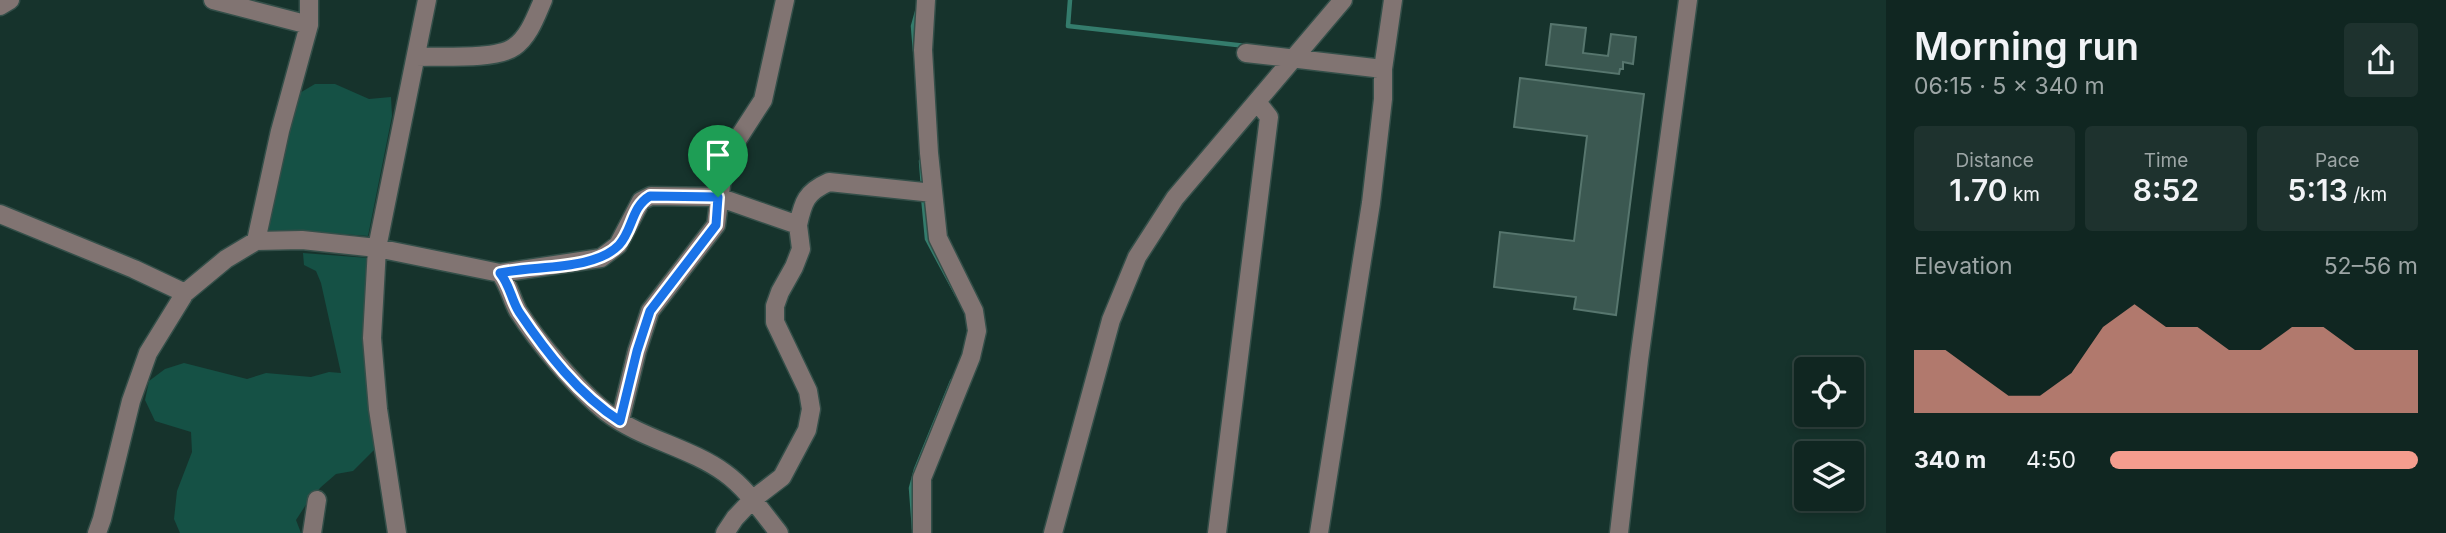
<!DOCTYPE html>
<meta charset="utf-8">
<style>
body{margin:0;font-family:Inter,sans-serif;background:#1e322e;color:#f1f3f6;height:100vh;display:flex;flex-direction:column;font-size:26px;white-space:nowrap}
*{box-sizing:border-box;margin:0}
p{font-size:23px;color:#9ca5a5}
.icon{flex:none;width:38px;height:38px;fill:none;stroke:currentColor;stroke-width:2;stroke-linecap:round;stroke-linejoin:round}
.map{position:relative;flex:1;overflow:hidden}
.details{display:flex;flex-direction:column;background:#102621;width:560px}
.details>*{flex:none}
.fabs{position:absolute;left:1794px;top:357px;display:grid;gap:14px}
.fabs a{display:grid;place-items:center;width:70px;height:70px;border-radius:7px;background:#102621;box-shadow:0 4px 10px #0003,0 0 0 2px #30433f;font-size:35px}
.pin{position:absolute;display:grid;place-items:center;width:60px;height:60px;color:#fff;margin:-72px -30px;border-radius:50% 50% 50% 0;rotate:-45deg;box-shadow:0 0 7px #0007}
.pin .icon{rotate:45deg}
.round{display:grid;place-items:center;flex:none;width:74px;height:74px;border-radius:7px;background:#1e322e}
.overview{display:flex;align-items:center;justify-content:space-between;height:119px;padding:0 28px}
h1{font-size:38px;font-weight:600;line-height:52px}
.metrics{display:grid;grid-template-columns:repeat(3,1fr);gap:10px;height:119px;padding:7px 28px}
.metrics div{display:grid;align-content:center;border-radius:7px;background:#1e322e;text-align:center}
.metrics b{font-size:30px;font-weight:600}
.metrics small{font-size:19px;font-weight:400}
.metrics p{font-size:19px}
.chart{height:196px;padding:14px 28px}
.chart p{display:flex;justify-content:space-between}
.chart svg{width:100%;height:126px;margin-top:7px;fill:#f59d8e;opacity:.7}
ul{padding:0 28px;list-style:none;font-size:23px}
li{display:grid;grid-template-columns:112px 84px 1fr;align-items:center;height:52px}
li i{height:18px;border-radius:9px;background:#f59d8e}
main{display:flex;flex:1;min-height:0}
.map>svg:first-child{display:block}
.green{fill:#155145}
.lines{fill:none;stroke-linecap:round;stroke-linejoin:round}
.stream{stroke:#347c6c;stroke-width:4.5}
.building{fill:#3b5851;stroke:#57766e;stroke-width:2}
.minor-casing{stroke:#344f49;stroke-width:21}
.minor{stroke:#817472;stroke-width:18}
.route-casing{stroke:#fff;stroke-width:14}
.route{stroke:#1a73e8;stroke-width:9}
</style>
<main>
<div class="map">
<svg width="1886" height="533" viewBox="0 0 1886 533">
<rect width="100%" height="100%" fill="#16332c"/>
<path class="green" d="M315 84H335L369 99 391 97 392 116 368 236 329 233 271 236 264 231 298 94Z
M303 253 368 258 365 327 377 447 353 471 336 474 321 487 309 500 296 520 301 533H180L174 519 177 491 192 452 191 432 155 421 145 400 149 381 165 369 184 363 247 379 266 373 311 377 329 372 341 373 321 283 316 271 304 265Z"/>
<g class="lines">
<path class="stream" d="M1070 0 1068 26 1246 46
M915 51 913 26 918 8
M921 161 923 187
M923 196 927 239 957 295
M914 529 911 488 916 469 952 381"/>
</g>
<path class="building" d="M1551 24 1586 28 1583 53 1608 56 1611 34 1636 37 1633 64 1623 62V69H1620L1619 74 1546 65Z
M1520 78 1644 94 1616 315 1574 309 1576 297 1494 287 1500 232 1574 241 1587 136 1514 127Z"/>
<g class="lines">
<defs>
<path id="minor" d="M213 0 309 25
M0 6 10 0
M1246 53 1383 69
M416 57C440 56 496 60 514 47 529 37 536 16 543 0
M0 214 134 269 185 293
M256 241 280 131 309 25V0
M500 273C509 285 511 298 518 311 537 341 578 390 606 412 641 439 689 447 725 473 746 488 763 513 779 533
M620 421 637 351 650 311 716 225 723 170 728 154 763 100 785 0
M97 533 102 519 131 401 148 353 185 293 226 259 256 241 302 240 377 248 500 273 601 258 618 245 641 201 651 196 718 197 798 225C803 202 806 192 829 182L933 193
M312 533 317 500
M397 533 378 409 372 338 377 248 427 0
M725 533 735 518 752 500 782 477 807 430 811 409 808 391 775 322V306L780 292 794 267 801 249 798 225
M922 533V478L971 357 977 331 974 311 938 238 929 153 923 50 926 0
M1053 533 1111 320 1137 257 1175 198 1343 0
M1217 533 1269 117 1257 102
M1319 533 1371 203 1383 99V69L1393 0
M1619 533 1639 360 1688 0"/>
</defs>
<use href="#minor" class="minor-casing"/>
<use href="#minor" class="minor"/>
</g>
<g class="lines">
<defs>
<path id="route" d="M650 196 718 197 716 225 650 311 637 351 620 421C579 395 546 352 519 312 511 299 510 285 500 273 534 265 594 271 619 245 633 230 631 207 650 196Z"/>
</defs>
<use href="#route" class="route-casing"/>
<use href="#route" class="route"/>
</g>
</svg>
<div class="fabs">
<a><svg class="icon" aria-label="locate" viewBox="0 0 24 24"><circle cx="12" cy="12" r="6"/><path d="M12 2v4M12 18v4M2 12h4M18 12h4"/></svg></a>
<a><svg class="icon" aria-label="layers" viewBox="0 0 24 24"><path d="M12 4l9 5-9 5-9-5zM3 14l9 5 9-5"/></svg></a>
</div>
<div class="pin" style="left:718px;top:197px;background:#1e9e55"><svg class="icon" aria-label="arrive" viewBox="0 0 24 24"><path d="M6 21V4h12l-3 4 3 4H6"/></svg></div>
</div>
<section class="details">
<div class="overview"><div><h1>Morning run</h1><p>06:15 · 5 × 340 m</p></div><a class="round"><svg class="icon" aria-label="share" viewBox="0 0 24 24"><path d="M12 15V3M7 8l5-5 5 5M5 13v7h14v-7"/></svg></a></div>
<div class="metrics">
<div><p>Distance</p><b>1.70<small> km</small></b></div>
<div><p>Time</p><b>8:52</b></div>
<div><p>Pace</p><b>5:13<small> /km</small></b></div>
</div>
<div class="chart"><p><span>Elevation</span>52–56 m</p>
<svg viewBox="0 0 160 44" preserveAspectRatio="none"><path d="M0 44V22L10 22L20 30L30 38L40 38L50 30L60 14L70 6L80 14L90 14L100 22L110 22L120 14L130 14L140 22L150 22L160 22V44z"/></svg>
</div>
<ul>
<li><b>340 m</b>4:50<i style="width:100%"></i></li>
</ul>
</section>
</main>
